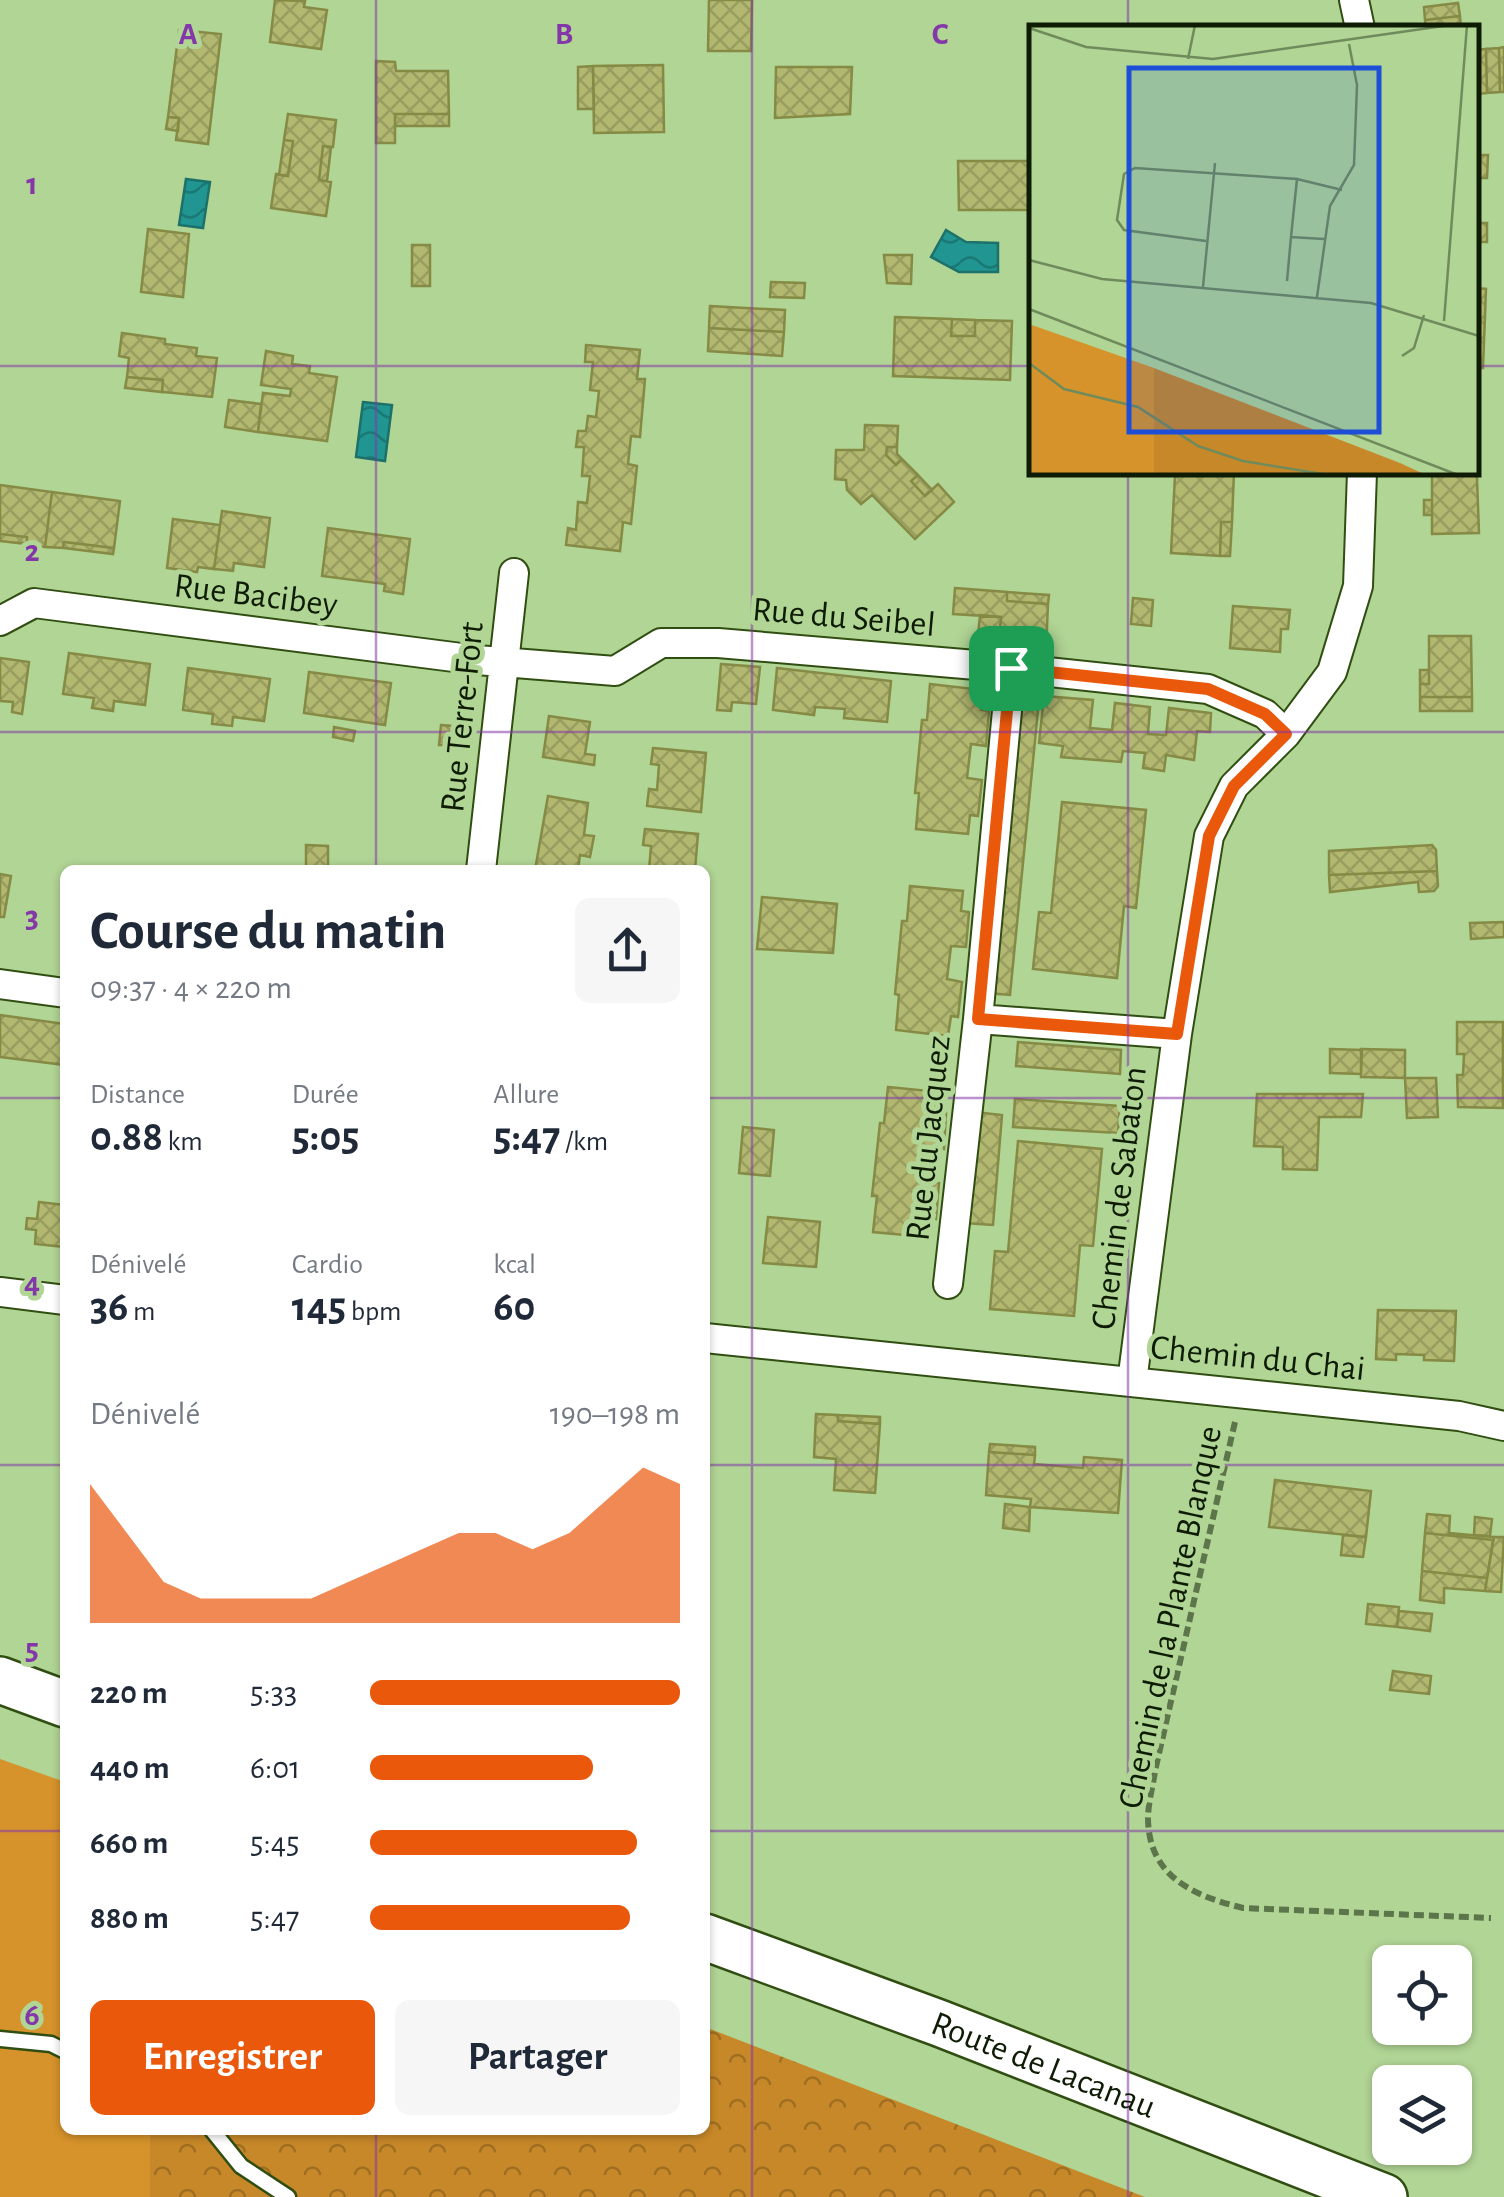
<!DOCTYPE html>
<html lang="fr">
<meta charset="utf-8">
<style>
body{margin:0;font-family:"Alegreya Sans",sans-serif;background:#f6f6f7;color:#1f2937;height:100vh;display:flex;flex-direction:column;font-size:38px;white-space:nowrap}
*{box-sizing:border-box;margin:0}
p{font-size:32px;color:#747a83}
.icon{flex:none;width:55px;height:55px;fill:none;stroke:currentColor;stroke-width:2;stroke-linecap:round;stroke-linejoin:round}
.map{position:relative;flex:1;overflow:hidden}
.panel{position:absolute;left:60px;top:865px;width:650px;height:1270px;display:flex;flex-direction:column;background:#fff;border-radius:15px;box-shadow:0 2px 8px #0004}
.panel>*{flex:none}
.fabs{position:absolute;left:1372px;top:1945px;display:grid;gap:20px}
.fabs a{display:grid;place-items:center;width:100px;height:100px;border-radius:15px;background:#fff;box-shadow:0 2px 8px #0004;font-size:50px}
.pin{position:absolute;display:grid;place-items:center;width:85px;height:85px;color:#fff;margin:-42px;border-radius:20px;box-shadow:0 5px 15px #0006}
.round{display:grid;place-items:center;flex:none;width:105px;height:105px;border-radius:15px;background:#f6f6f7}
.overview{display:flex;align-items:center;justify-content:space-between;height:170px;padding:0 30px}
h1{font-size:55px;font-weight:700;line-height:75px}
.stats{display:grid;grid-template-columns:repeat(3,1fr);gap:15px;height:170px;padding:10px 30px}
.stats div{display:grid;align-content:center}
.stats b{font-size:42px;font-weight:700}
.stats small{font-size:28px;font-weight:400}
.stats p{font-size:28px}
.chart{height:280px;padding:20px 30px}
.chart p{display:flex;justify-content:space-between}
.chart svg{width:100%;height:180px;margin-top:10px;fill:#ea580c;opacity:.7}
.action{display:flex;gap:20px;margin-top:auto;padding:20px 30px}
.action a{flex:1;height:115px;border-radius:15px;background:#ea580c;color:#fff;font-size:40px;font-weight:700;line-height:115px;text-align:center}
.action a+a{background:#f6f6f7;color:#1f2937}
ul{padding:0 30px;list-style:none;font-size:32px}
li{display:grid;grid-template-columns:160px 120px 1fr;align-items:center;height:75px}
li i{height:25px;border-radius:12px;background:#ea580c}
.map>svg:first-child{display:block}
.green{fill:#d7932b}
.forest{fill:url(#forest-crowns)}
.water{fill:url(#water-waves);stroke:#1c7168;stroke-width:2.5}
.building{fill:url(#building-cross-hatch);stroke:#858a44;stroke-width:2.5}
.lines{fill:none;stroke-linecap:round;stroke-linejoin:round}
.lane-casing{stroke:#304e11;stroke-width:19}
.street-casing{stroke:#304e11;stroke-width:32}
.primary-casing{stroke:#304e11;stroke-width:50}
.path{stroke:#5d754a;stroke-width:6;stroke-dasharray:10 5;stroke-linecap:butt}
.lane{stroke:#fff;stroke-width:14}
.street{stroke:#fff;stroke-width:28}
.primary{stroke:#fff;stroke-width:45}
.route-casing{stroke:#fff;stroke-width:20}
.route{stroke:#ea580c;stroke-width:12}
.grid{fill:none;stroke:#8337a8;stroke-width:2.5;stroke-opacity:0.55}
.labels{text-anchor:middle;stroke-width:10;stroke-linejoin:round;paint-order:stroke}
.street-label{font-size:35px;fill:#0f1c05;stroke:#b1d595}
.inset-road{fill:none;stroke:#708b5b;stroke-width:2.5}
.view{fill:#1d4ed8;fill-opacity:0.15;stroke:#1d4ed8;stroke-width:5}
.inset-edge{fill:none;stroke:#0f1c05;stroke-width:5}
.grid-label{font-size:32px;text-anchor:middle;font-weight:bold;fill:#8337a8;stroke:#b1d595;stroke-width:10;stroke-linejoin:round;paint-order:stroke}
</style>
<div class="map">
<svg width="1504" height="2197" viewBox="0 0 1504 2197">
<defs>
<pattern id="forest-crowns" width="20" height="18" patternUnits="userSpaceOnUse" patternTransform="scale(2.5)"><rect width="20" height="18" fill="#c78829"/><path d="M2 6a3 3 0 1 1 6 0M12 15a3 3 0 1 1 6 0" fill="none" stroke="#a06e21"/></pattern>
<pattern id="water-waves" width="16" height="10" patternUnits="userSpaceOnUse" patternTransform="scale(2.5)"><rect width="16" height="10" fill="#219592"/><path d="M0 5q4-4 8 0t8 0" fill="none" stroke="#1b7975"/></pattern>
<pattern id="building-cross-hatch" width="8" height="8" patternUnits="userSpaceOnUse" patternTransform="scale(2.5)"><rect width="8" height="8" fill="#b2b870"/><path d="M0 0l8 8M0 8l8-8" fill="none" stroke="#989e60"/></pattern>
</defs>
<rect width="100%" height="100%" fill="#b1d595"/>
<path class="green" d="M0 1759 65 1782V2130H150V2197H0Z"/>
<path class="forest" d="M705 2027 1145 2197H150V2130H705Z"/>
<path class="water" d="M186 179 210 182 203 228 179 225Z
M946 230 966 242 998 243V272H959L931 257Z
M363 402 392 405 385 461 356 457Z"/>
<path class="building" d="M275 0 305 1 304 7 327 10 321 49 270 42Z
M709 0H752L751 51H708Z
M1458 3 1460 16 1425 20 1424 7Z
M1460 16 1461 28H1426L1425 20Z
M179 30 221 34 208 144 176 140 179 118 168 117Z
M1504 47V92H1500L1499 48Z
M1499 48 1500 92 1487 93 1486 49Z
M1486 49 1487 93 1476 94V50Z
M376 61 395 62 396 71H448L449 114H395V143H376Z
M663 65 664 132 594 133 593 66Z
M593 66 594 109H578V67Z
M776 67H852L850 114 775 118Z
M288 114 336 120 333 147 323 146 319 180 331 182 326 216 271 208 276 174 288 176 293 141 284 140Z
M395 114H449V126H395Z
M168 117 179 118 178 131 166 129Z
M284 140 293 141 288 176 279 175Z
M323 146 331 147 327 181 319 180Z
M1476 155H1488L1487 178H1479L1478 223Z
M958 161H1032V210H959Z
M1476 223H1487V242H1476Z
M148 229 189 234 183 297 141 292Z
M412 245H430V286H412Z
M884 255H912L911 284 887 283Z
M771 282 805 283 804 298 770 297Z
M1476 288 1486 289 1483 368H1476Z
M710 306 785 310 784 332 709 328Z
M895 317 952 319 951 336H975V320L1012 321 1010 380 893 376Z
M952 319 975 320V336H951Z
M709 328 784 332 782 356 708 351Z
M122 333 165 339V344L197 348 196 356 217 358 212 397 162 392 163 380 127 377 129 358 119 356Z
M586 345 640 350 637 379H645L640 437 631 436 628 464 637 466 631 524 623 522 620 551 566 545 568 528 576 530 578 502 587 503 590 476H582L584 447H576L578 431H586L588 416 596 417 599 391 590 390 593 362H585Z
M266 351 293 356 292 364 310 366 309 373 337 377 327 441 258 432 263 393 290 396 291 389 261 385Z
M127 377 163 380 162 392 125 388Z
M229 400 261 404 258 432 225 427Z
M865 425 898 426 897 447H887L886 455 896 465 902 459 918 475 911 481 925 496 938 484 954 502 915 539 872 495 861 504 847 490 846 480 835 479 836 450H864Z
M887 447H897V454L902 459 896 465 886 455Z
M1476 451 1479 533 1432 534V472H1476Z
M1201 472H1234L1232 522H1221L1220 556 1171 553 1175 475 1201 476Z
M918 475 932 490 925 496 911 481Z
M0 485 52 492 45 547 27 544V537L0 534Z
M52 492 120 501 114 548 64 542 63 548 45 547Z
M1424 500H1432V515H1424Z
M222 511 270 518 264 567 234 563 233 571 214 569Z
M173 519 220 525 214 569 198 567 197 572 167 568Z
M1221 522H1232L1230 556H1220Z
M328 528 410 539 403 594 384 591 385 584 322 576Z
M0 534 27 537V544L0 541Z
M64 542 114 548 113 554 63 548Z
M955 588 1007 592V601L1048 604 1046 650 998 647 1001 617 953 614Z
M1007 592 1049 595 1048 604 1007 601Z
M1133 598 1153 600 1151 626 1131 624Z
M1233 606 1290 610 1288 629H1281L1280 652 1230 648Z
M980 615 1001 617 998 647 977 646Z
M1429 636H1471L1472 697H1420V684H1429Z
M69 653 150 664 145 705 114 701 113 711 92 708 94 698 63 694Z
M0 658 29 662 22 714 12 712 13 702 0 701Z
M721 664 760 667 756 704 732 702 731 711 717 710Z
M188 668 270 679 264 721 233 717 232 726 212 724 213 714 183 710Z
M777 668 891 681 887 722 844 718 845 709 815 707 814 715 773 710Z
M1420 670H1429V684H1420Z
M309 672 391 683 385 725 304 713Z
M930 684 983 690 981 710 989 711 986 746 971 744 967 778 982 780 978 816 970 815 968 834 916 829 919 793H915L922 720H927Z
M1044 696 1093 700 1090 728 1112 730 1115 703 1150 707 1148 734 1166 735 1169 708 1211 713 1210 732 1197 731 1194 760 1166 755 1164 771 1143 768 1145 753 1123 751 1121 762 1061 757 1063 746 1039 743Z
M1420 697H1472V711H1420Z
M1017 698 1039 700 1010 995 987 993Z
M549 716 590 722 585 754 595 755 594 765 543 757Z
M441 725 452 726 451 745H439Z
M334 727 355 731 353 741 333 737Z
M653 748 706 753 701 812 647 806 649 789 657 790 659 765 651 764Z
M548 796 588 803 584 835 594 836 590 857 580 855 578 870H535Z
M1062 802 1146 810 1136 908 1124 906 1117 978 1033 969 1039 912 1051 913Z
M645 829 698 834 695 870H649L651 846 643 845Z
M306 845 328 846V870H306Z
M1432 845 1436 850 1437 871 1329 875V851Z
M1437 871 1438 886 1434 891 1419 892 1418 882 1330 892 1329 875Z
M0 874 11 876 4 917H0Z
M910 886 963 891 961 911 969 912 966 947 951 946 947 979 962 982 958 1017 951 1016 948 1036 896 1030 899 995 895 994 902 921H907Z
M762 897 837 904 833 953 757 949Z
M1504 922V937L1471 939 1470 923Z
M0 1015 65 1024V1065L0 1057Z
M1457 1022H1503V1108L1458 1107 1457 1075H1463L1464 1054H1457Z
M1018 1042 1121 1050 1120 1074 1016 1066Z
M1330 1049 1362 1050 1361 1074 1330 1073Z
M1361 1049 1405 1050V1078L1361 1077Z
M1405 1078H1436L1438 1117 1407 1118Z
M888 1087 940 1092 938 1113H946L944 1149 929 1147 924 1181 939 1183 936 1219 928 1217 926 1237 873 1232 877 1196H872L880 1123H884Z
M1257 1094H1363L1361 1117H1319L1317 1170 1283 1169V1147L1254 1146Z
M1015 1099 1120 1106 1118 1133 1013 1127Z
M975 1112 1002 1115 993 1225 965 1223Z
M743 1127 774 1130 770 1176 739 1173Z
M1018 1141 1102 1149 1093 1246 1080 1245 1074 1316 990 1309 995 1251 1008 1252Z
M39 1202 65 1205V1247L35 1244 36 1230 26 1229 27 1218 37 1219Z
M768 1217 820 1222 816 1267 763 1263Z
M1378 1310 1456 1311 1454 1361 1424 1360V1355L1396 1354V1360L1376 1359Z
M816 1414 838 1415V1421L880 1424 875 1493 834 1490 836 1459 814 1457Z
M838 1415 880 1417V1424L838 1421Z
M990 1444 1035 1447V1455L989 1452Z
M989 1452 1035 1455 1034 1464 1083 1468 1084 1457 1122 1460 1118 1513 1030 1507 1031 1499 986 1495Z
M1275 1480 1371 1491 1366 1537 1269 1527Z
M1005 1504 1030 1507 1029 1531 1003 1528Z
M1427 1514 1450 1516 1449 1533 1494 1537 1493 1540 1425 1533Z
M1475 1517 1492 1519 1490 1536 1474 1535Z
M1425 1533 1493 1540 1487 1578 1422 1571Z
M1343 1535 1366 1537 1363 1557 1341 1555Z
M1494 1537H1504L1501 1592 1485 1591Z
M1422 1571 1487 1578 1485 1591 1444 1588V1603L1420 1600Z
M1368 1604 1399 1607 1397 1627 1366 1624Z
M1399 1611 1432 1614 1430 1631 1397 1627Z
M1393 1671 1431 1676 1429 1694 1390 1690Z"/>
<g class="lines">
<defs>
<path id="lane" d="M0 2039 51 2044 65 2051
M212 2130 241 2166 288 2197"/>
<path id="street" d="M1354 0 1360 28
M0 621 34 603 477 660 615 671 661 643H718L1011 668 978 1019
M1011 668 1208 689 1265 714 1286 734
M481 870 514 573
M0 984 65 993
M948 1284 978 1019 1177 1034
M0 1292 65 1300
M705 1338 1459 1416 1504 1426
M1132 1382 1177 1034 1209 836 1234 786 1286 734 1332 672 1358 586 1362 472"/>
<g id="primary">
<path d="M0 1680 65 1704"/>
<path id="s1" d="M705 1937 939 2023 1384 2197"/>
</g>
</defs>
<use href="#lane" class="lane-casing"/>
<use href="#street" class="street-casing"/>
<use href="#primary" class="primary-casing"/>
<path class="path" d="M1235 1422 1155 1771C1153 1786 1148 1803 1148 1819 1149 1877 1194 1896 1243 1908L1491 1918"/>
<use href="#lane" class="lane"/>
<use href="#street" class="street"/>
<use href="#primary" class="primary"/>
</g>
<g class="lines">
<defs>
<path id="route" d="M1011 668 1208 689 1265 714 1286 734 1234 786 1209 836 1177 1034 978 1019Z"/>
</defs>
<use href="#route" class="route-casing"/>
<use href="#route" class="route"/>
</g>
<path class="grid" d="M376 0V870M752 0V2197M1128 0V28M0 366H1032M1476 366H1504M1128 472V2197M0 732H1504M0 1098H65M705 1098H1504M0 1465H65M705 1465H1504M0 1831H65M705 1831H1504M376 2130V2197"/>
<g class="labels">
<g class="street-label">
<text transform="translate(256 594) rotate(7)" y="12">Rue Bacibey</text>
<text transform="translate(844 616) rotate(5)" y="12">Rue du Seibel</text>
<text transform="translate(461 717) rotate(-84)" y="12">Rue Terre-Fort</text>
<text transform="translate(927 1138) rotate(-84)" y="12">Rue du Jacquez</text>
<text transform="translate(1118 1198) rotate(-83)" y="12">Chemin de Sabaton</text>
<text transform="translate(1258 1357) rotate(6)" y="12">Chemin du Chai</text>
<text transform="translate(1169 1617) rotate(-78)" y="12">Chemin de la Plante Blanque</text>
<text dy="12" stroke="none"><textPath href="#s1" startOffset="362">Route de Lacanau</textPath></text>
</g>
</g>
<g transform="translate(1029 25)">
<rect width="450" height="450" fill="#b1d595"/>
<path d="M0 299 125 343V450H0Z" fill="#d7932b"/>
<path d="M125 343 371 438 397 450H125Z" fill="#c78829"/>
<path class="inset-road" d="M0 3 57 22 184 34 421 0M159 34 166 0M268 154 313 165M177 216 95 205 88 195 95 149 106 143 268 154 262 212M0 235 73 254 342 278 450 311M258 256 262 212 295 214M174 262 186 138M288 272 301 181 325 140 328 60 320 19M0 284 429 450M415 296 438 0M373 331 385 323 395 290M0 338 35 364 109 382 169 421 214 436 300 450"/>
<path class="view" d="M100 43H350V407H100Z"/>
<rect width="450" height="450" class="inset-edge"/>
</g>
<g class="grid-label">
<text x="188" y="44">A</text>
<text x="564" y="44">B</text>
<text x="940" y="44">C</text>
<text x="32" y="194">1</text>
<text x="32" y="561">2</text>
<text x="32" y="927">3</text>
<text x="32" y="1293">4</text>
<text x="32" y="1659">5</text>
<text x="32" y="2025">6</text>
</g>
</svg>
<div class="fabs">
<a><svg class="icon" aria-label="locate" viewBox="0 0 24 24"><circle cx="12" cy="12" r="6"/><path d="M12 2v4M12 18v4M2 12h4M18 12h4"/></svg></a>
<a><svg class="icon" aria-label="layers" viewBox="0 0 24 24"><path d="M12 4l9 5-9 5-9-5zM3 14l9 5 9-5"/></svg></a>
</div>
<div class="pin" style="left:1011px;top:668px;background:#1e9e55"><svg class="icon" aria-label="arrive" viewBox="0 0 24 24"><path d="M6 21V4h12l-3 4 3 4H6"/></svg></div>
<section class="panel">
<div class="overview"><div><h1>Course du matin</h1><p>09:37 · 4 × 220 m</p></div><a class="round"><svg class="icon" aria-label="share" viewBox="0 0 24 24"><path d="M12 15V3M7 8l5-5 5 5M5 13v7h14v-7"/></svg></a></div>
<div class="stats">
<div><p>Distance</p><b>0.88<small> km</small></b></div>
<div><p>Durée</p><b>5:05</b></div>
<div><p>Allure</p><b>5:47<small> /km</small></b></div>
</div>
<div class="stats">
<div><p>Dénivelé</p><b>36<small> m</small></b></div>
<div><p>Cardio</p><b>145<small> bpm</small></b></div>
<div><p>kcal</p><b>60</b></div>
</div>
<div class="chart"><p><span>Dénivelé</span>190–198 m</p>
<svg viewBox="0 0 160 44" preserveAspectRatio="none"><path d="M0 44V10L10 22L20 34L30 38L40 38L50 38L60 38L70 34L80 30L90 26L100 22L110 22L120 26L130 22L140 14L150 6L160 10V44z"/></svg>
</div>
<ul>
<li><b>220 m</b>5:33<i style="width:100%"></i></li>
<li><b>440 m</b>6:01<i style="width:72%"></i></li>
<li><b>660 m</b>5:45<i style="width:86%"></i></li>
<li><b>880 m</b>5:47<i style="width:84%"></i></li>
</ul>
<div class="action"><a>Enregistrer</a><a>Partager</a></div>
</section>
</div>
